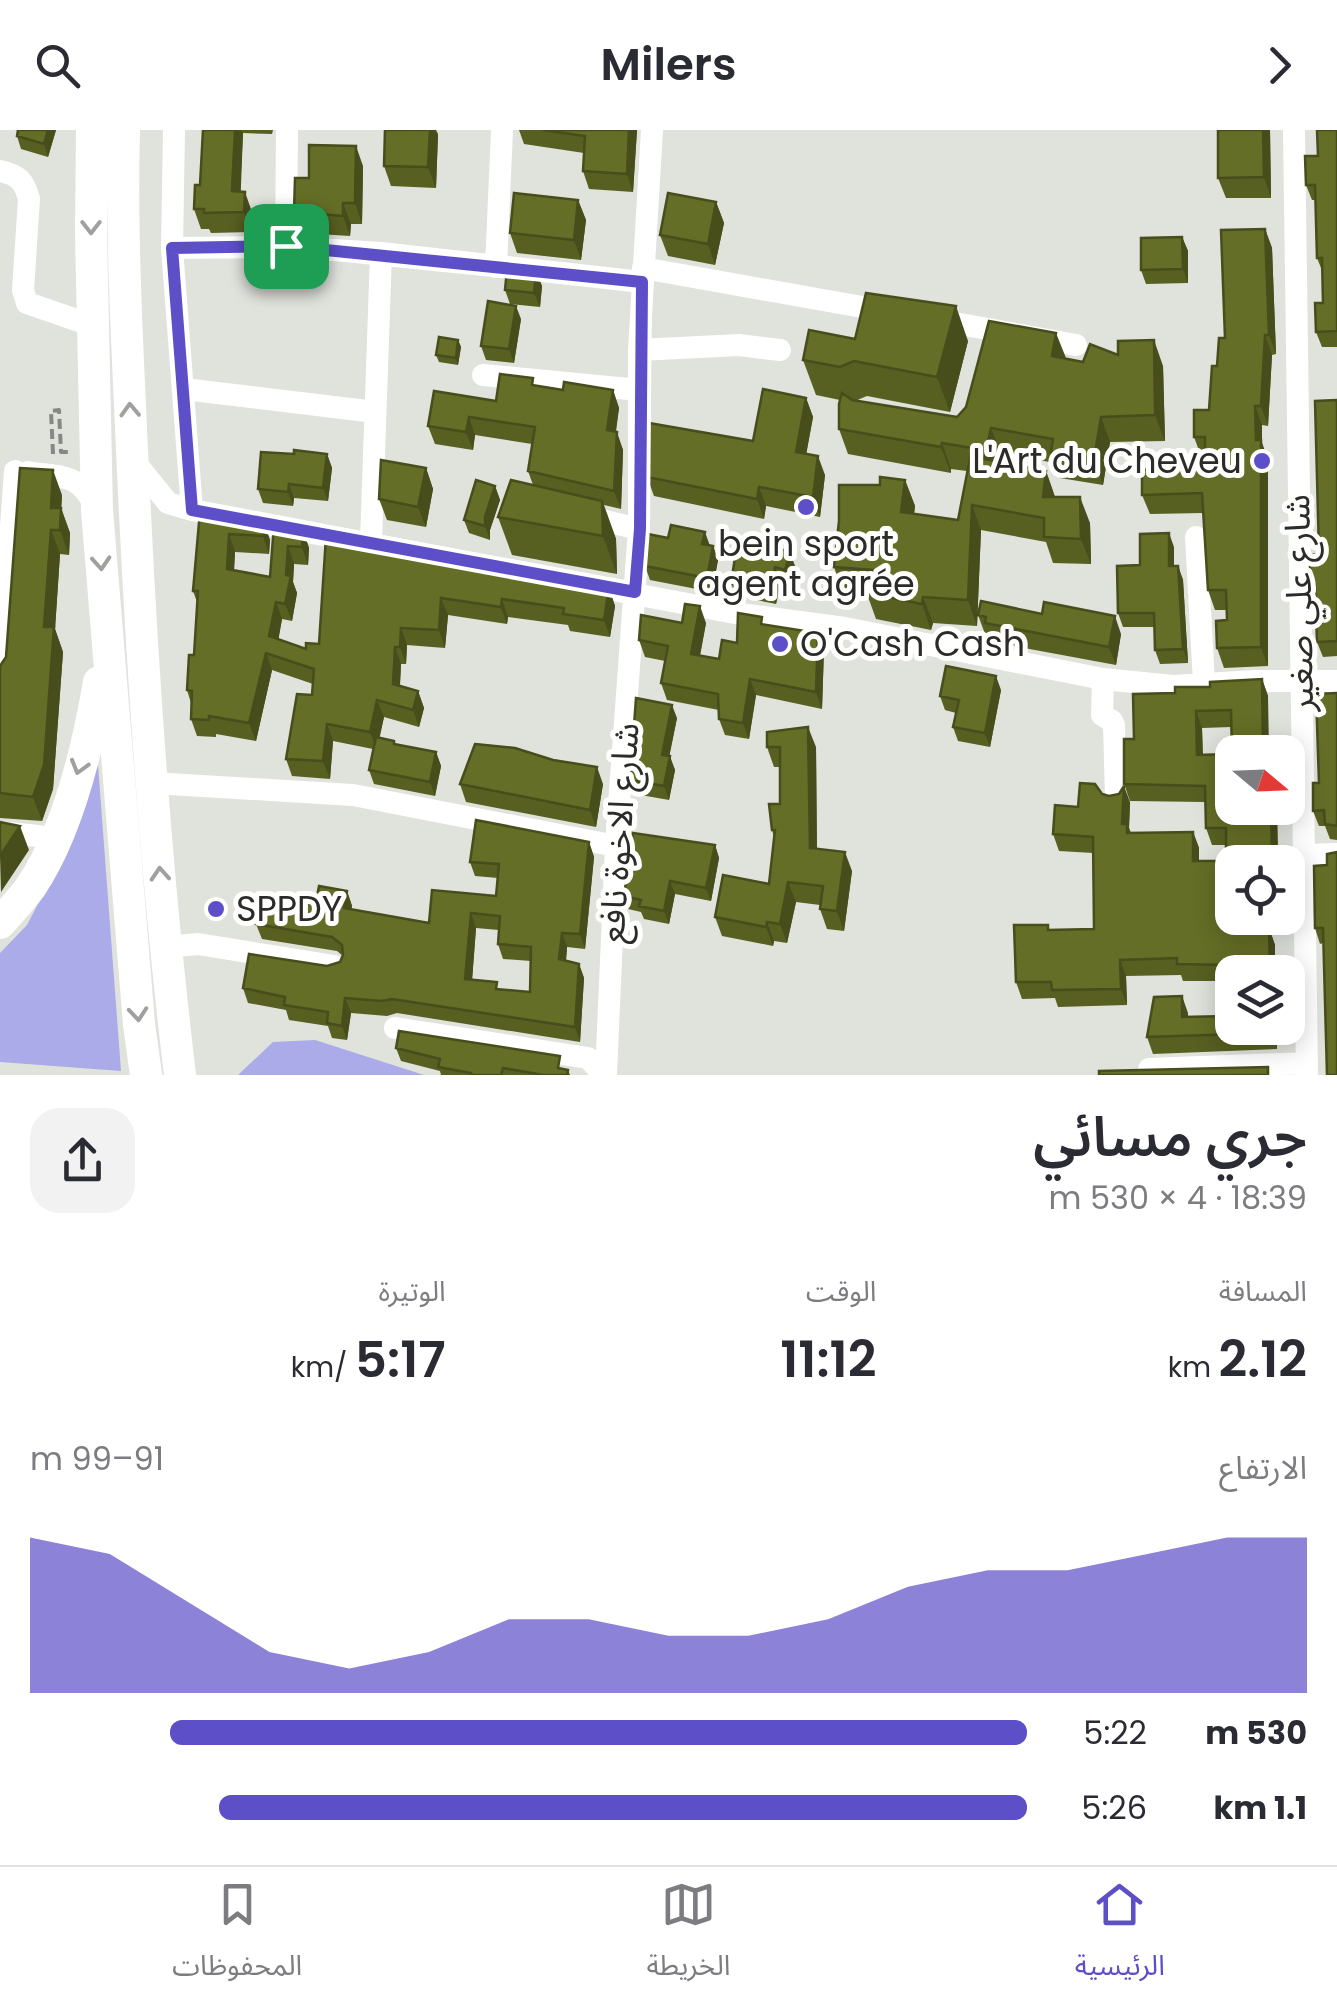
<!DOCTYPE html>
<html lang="ar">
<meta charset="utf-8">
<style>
body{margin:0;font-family:Poppins,"Noto Sans Arabic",sans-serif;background:#f2f2f3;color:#2b2b33;direction:rtl;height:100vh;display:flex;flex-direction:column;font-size:38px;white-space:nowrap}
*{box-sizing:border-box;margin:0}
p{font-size:32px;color:#7c7c81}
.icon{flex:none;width:55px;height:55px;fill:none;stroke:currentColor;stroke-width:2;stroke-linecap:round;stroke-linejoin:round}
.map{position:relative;height:945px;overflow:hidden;direction:ltr}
.details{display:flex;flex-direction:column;background:#fff;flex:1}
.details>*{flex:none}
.needle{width:65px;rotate:109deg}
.controls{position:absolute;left:1215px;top:605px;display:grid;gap:20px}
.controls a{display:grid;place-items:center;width:90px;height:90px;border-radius:20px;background:#fff;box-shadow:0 5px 25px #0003;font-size:50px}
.pin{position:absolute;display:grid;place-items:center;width:85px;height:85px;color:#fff;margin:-42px;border-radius:20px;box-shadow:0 5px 15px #0006}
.round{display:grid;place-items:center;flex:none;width:105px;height:105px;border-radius:30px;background:#f2f2f3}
.summary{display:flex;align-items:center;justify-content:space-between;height:170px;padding:0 30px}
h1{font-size:55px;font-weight:600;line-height:75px}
.metrics{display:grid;grid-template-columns:repeat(3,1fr);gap:15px;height:170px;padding:10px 30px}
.metrics div{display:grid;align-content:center}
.metrics b{font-size:50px;font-weight:600}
.metrics small{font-size:28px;font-weight:400}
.metrics p{font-size:28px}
.chart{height:280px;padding:20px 30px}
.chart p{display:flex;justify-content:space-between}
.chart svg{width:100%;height:180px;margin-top:10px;fill:#5c4fc8;opacity:.7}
ul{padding:0 30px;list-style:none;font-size:32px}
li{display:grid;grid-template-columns:160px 120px 1fr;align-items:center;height:75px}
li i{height:25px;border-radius:12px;background:#5c4fc8}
header{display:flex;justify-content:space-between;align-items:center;height:130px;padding:0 30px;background:#fff;font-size:45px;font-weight:600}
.dock{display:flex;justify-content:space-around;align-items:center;height:140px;border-top:2px solid #e1e1e2;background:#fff;font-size:28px;color:#7c7c81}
.dock a{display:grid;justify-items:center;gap:5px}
.dock .selected{color:#5c4fc8}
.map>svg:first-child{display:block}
.green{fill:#aaabe8}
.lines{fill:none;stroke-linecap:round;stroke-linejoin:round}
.path{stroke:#868884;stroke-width:4;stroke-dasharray:10 5;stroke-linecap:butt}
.minor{stroke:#fff;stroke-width:22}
.highway{stroke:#fff;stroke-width:32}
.wall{fill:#575f21;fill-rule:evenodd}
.shaded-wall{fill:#474d1b}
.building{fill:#656e26;stroke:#474d1b;stroke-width:2.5;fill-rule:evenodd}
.oneway{stroke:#a0a09f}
.route-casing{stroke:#fff;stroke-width:20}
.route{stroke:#5c4fc8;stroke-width:12}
.poi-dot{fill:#5c4fc8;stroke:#fffffe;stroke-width:4}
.labels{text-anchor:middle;stroke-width:10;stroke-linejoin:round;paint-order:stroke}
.poi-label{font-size:35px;fill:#2b2c2a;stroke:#fffffe;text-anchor:start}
.street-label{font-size:35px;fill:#2b2c2a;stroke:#fffffe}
</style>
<header><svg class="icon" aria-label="forward" viewBox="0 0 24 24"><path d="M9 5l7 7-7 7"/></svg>Milers<svg class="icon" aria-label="search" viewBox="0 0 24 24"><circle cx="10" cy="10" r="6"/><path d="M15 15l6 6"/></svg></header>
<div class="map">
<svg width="1337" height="945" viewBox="0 0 1337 945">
<rect width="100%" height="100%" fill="#e0e2dc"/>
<path class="green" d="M98 635 121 941 0 932V823L27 795 52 747Z
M315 910 424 945H238L273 912Z"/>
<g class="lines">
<path class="path" d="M53 324 51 281 59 280 61 322H69"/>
<path class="minor" d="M174 0 172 118 192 380
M1294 0 1307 945
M0 41C18 45 24 50 29 69L23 160 27 173 94 196
M286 117 287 0
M172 118 286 117 381 123 642 152
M496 137 502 0
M643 138 890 182
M932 189 1076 215
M639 220 739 215 780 220
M483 245 639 260
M184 259 375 282
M134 331 168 373 192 380 740 484 845 498 1103 549 1173 556 1255 551H1337
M28 342C64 348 77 342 96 377
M580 385 639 399
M1196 407 1204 553
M371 412 381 123
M1103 549 1102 585 1112 591 1114 595 1116 668
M0 550 15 341
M153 653 353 665 616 716
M0 702 56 708
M1302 725 1337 724
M166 817 198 814 334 836
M395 898 588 928 604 945
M1149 939 1307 933
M606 945 616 716 639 399V220L652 0"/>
<path class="highway" d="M92 0 91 103 97 380 139 894 146 945
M124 0C121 113 128 228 133 341 142 542 156 745 180 945
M0 793C10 782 21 770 30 758 68 702 88 617 99 552"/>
</g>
<path class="wall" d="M56 0 48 27 21 19 17 6Z
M203 0H273L272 4 243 3 240 62 252 82 251 102 211 103 209 99H201L194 79 200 55Z
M519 0H637L633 62 589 59 583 41 584 23 524 14Z
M1270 0 1271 68H1226L1218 48Z
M1337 0V217H1322L1316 202 1323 173V143L1317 128 1316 70H1312L1306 55 1318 26Z
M438 4 436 58 391 56 384 36Z
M363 36 362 94H351L350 106 302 103 294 82 309 48Z
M578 70 586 90 581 130 517 123 510 103Z
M716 72 724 93 715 135 668 126 660 105Z
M1265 99 1272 118 1276 224 1272 225 1268 296 1262 295V313L1268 330V536L1224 538 1217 518 1227 490V480H1215L1208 460 1203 383 1150 384 1142 365 1205 338V326H1201L1194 307 1209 280 1217 236 1225 208Z
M1182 107 1188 121V153L1146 154 1141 140Z
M536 142 542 156 540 177 510 174 505 160Z
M521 189 514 233 486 230 481 216Z
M855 209 968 211 950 282 867 266 855 271 957 287 1066 229 1083 232 1118 225 1163 236 1165 311 1110 312 1103 355 1060 348 1055 333 1000 323 998 332 1046 341 1055 367 1090 393 1091 434 1053 433 1046 412 981 400 977 496 933 493 931 500 876 489 867 464 843 463 834 437 880 355 905 350 915 376 914 384 958 390 967 341 951 339V343L848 324 839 299 840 270 816 265 803 230Z
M458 210 461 217 458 235 439 232 436 225Z
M536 255 563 260H613L619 278 616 302 623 320 621 379 604 375 616 409 617 444 512 425 498 387 533 355 528 341 532 314 475 305 473 320 435 314 428 296Z
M806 268 813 287 806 324 825 345 820 387 766 376 764 389 654 366 647 347 753 311Z
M1337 270V526L1323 527 1317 512 1316 470 1310 455 1319 424Z
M294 324H327L332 338 328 371 294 368 293 376 263 373 258 359Z
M426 338 433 359 426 397 387 390 379 369Z
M495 356 500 370 490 400V410L469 403 464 390Z
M62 365 61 378 70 403 69 425 60 424 55 499 63 522 53 659 42 691 0 688V536L6 527Z
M200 381 264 393 270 410 269 424 235 422 234 441 270 447 274 395 303 400 309 418 308 435 294 434 293 452 297 463 292 491 282 489 278 509 306 519 319 514 408 424 609 458 615 476 610 507 570 501 568 495 508 487 507 494 448 485 445 518 407 515 406 534H401L400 556 418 561 424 578 419 597 384 587 379 608 396 614 436 622 441 636 435 666 374 654 369 640 373 619 333 611 330 649 292 646 286 629 312 565 313 554 272 540 256 611 216 604V607L197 606 191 589V573L187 560 194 525 197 472 193 461Z
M710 416H713L718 430 712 462 650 450 645 436Z
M1174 417V436H1178L1183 450 1188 533 1160 534 1155 520 1154 497H1123L1118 483 1140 435Z
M750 424 795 436 790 454 781 451 776 474 736 466 731 453Z
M978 485 1121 504 1116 535 992 512 989 505 985 504Z
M682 493H706L700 526 719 529 737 513 765 494 818 503 824 519 822 579 756 565 749 609 725 605 719 589V580L667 570 661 553 665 531 645 527 639 510Z
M1262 549 1268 566 1232 678H1277L1278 732H1232V788H1247V798H1269L1275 815V842H1232V898H1276L1277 919 1153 924 1147 907 1182 866 1188 887 1230 886 1229 851H1183L1181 845 1126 846 1127 875 1058 877 1055 868 1022 869 1016 852 1050 800 1094 799 1093 723 1059 721 1053 704 1078 677 1102 664 1130 672 1129 698 1131 703 1193 702 1199 718V731H1226V715H1212L1206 698 1205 672 1130 671 1124 654 1134 609 1175 563ZM1231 597 1232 624 1203 625 1202 598Z
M1001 560 990 617 958 611 953 597 956 583 945 580 940 566Z
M1337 563V710L1330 709 1325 696H1319L1313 681Z
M677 588 669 626 675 640 669 670 635 664 630 650 637 604 634 596Z
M767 617H816L817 719 852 741 844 801 827 799 820 779V775L796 772 787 813 774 811 773 816 722 806 715 787 769 754 774 707 772 700 780 674V637H774Z
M460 654H603L596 697 466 672Z
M589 712 594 727 585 819 567 817 566 830 579 834 584 848 580 912 397 883 387 886 351 883 347 910 332 908 328 896 289 890 286 880 248 873 243 858 327 836 340 832 343 826 337 821 262 809 256 794 347 761 352 776 351 779 429 793 496 766 498 748 475 746 470 732ZM476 798 499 800 498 814 503 829 531 831 530 862 499 860 472 850Z
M715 715 719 728 711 771 675 764 669 794 644 789 641 782 628 779 624 766Z
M1327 735 1323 813 1320 814 1315 798Z
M396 918 568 940 570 945H441L440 941 401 931Z"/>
<path class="shaded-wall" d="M48 0H56L48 27 44 14Z
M235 0H241L243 3 240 81 232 61Z
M430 0H436L438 4 436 58 428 37Z
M629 0H637L633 62 627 44Z
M1263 0H1270L1271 68 1264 47Z
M356 16 363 36 362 94 355 73Z
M245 62 252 82 251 102 244 82Z
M578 70 586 90 581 130 574 110Z
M716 72 724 93 715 135 708 114Z
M343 73 351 94 350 106 343 86Z
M1265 99 1272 118 1276 224 1269 205Z
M1182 107 1188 121V153L1183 139Z
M536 142 542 156 540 177 534 163Z
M516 176 521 189 514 233 509 219Z
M956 176 968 211 950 282 937 247Z
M1056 203 1066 228 1052 226Z
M1265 205 1272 225 1268 296 1261 276Z
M458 210 461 217 458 235 456 228Z
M1154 210 1163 236 1165 311 1155 285Z
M613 260 619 278 613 318 607 300Z
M806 268 813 287 803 342 796 322Z
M1255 276 1262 295V313L1268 330V536L1261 517Z
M469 287 475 305 473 320 466 302Z
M1101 287 1110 312 1103 355 1094 329Z
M991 298 1000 323 993 355 984 329Z
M617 302 623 320 621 379 614 361Z
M942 313 951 339V343L941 317Z
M327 324 332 338 328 371 323 358Z
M818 326 825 345 820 387 813 367Z
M426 338 433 359 426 397 418 377Z
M53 340 62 365 60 402 51 378Z
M1046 341 1055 367H1043Z
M905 350 915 376 911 408 901 382Z
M289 354 294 368 293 376 288 362Z
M495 356 500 370 490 400V410L485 396V387Z
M759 357 766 376 764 389 757 369Z
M1080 367 1090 393 1091 434 1081 409Z
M602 371 616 409 617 444 603 406Z
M972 375 981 400 977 496 968 470Z
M61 378 70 403 69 425 60 400Z
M264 393 270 410 269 424 263 406Z
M51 400 60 424 55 499 63 522 53 659 42 691 33 667Z
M303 400 309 418 308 435 302 417Z
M705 402 710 416 702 414Z
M1169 403 1174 417V450L1169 436Z
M229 404 235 422 233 457 227 439Z
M288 416 294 434 293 452 297 463 292 491 285 474Z
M713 416 718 430 712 462 707 448Z
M790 422 795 436 790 454 785 440Z
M1178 436 1183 450 1188 533 1183 519Z
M775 437 781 451 776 474 771 460Z
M609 458 615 476 610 507 604 490Z
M923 467 933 493 931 500 922 474Z
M441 468 448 485 445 518 439 500Z
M502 469 508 487 507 494 501 477Z
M276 472 282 489 276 524 269 506Z
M700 476 706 493 697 540 691 524Z
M1115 486 1121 504 1116 535 1109 517Z
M401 498 407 515 406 534 400 517Z
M818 503 824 519 822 579 816 562Z
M395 517 401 534 399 571 393 554Z
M266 523 272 540 256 611 249 593Z
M996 546 1001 560 990 617 985 603Z
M750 549 756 565 749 609 743 593Z
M1262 549 1268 566 1269 622H1263Z
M418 561 424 578 419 597 413 580Z
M377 570 384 587 377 620 370 602Z
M672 575 677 588 667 638 662 625Z
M1196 581 1202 598 1203 641 1197 625Z
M327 594 333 611 330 649 323 631Z
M808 597 816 617 817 737 810 718Z
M436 622 441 636 435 666 430 652Z
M670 626 675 640 669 670 664 656Z
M597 637 603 654 596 697 590 680Z
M1124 656 1130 672 1129 698 1133 710 1122 694Z
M1271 678H1277L1278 732H1274L1272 729Z
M20 696 29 720 1 762 0 726Z
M1193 702 1199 718V748L1193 731Z
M589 712 594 727 585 819 580 804Z
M715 715 719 728 711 771 706 758Z
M845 722 852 741 844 801 837 781Z
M670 751 675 764 669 794 664 781Z
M788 752 796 772 787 813 780 794Z
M347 761 352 776 349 792 344 778Z
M471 783 476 798 471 864 465 849Z
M1241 788H1247V815L1241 799Z
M767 792 774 811 773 816 766 797Z
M1269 798 1275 815V842H1270Z
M562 803 567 817 565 844 559 829Z
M1120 830 1126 846 1127 875 1121 859Z
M579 834 584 848 580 912 575 897Z
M1182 866 1188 883V904L1182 887Z
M345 868 351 883 347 910 342 896Z
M1271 898H1276L1277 919 1271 903Z"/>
<path class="building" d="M18 0H48L44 14 17 6Z
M203 0H235L232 61 245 62 244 82 204 83V79H194L195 55H200Z
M385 0H430L428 37 384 36Z
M543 0H629L627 44 583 41 585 6Z
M1218 0H1263L1264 47 1218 48Z
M1317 0H1337V201L1316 202 1315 173H1323L1322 128H1317L1315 55H1306L1305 26H1318Z
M309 15 356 16 355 73H343V86L294 82 295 48H309Z
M514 63 578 70 574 110 510 103Z
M668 63 716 72 708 114 660 105Z
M1265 99 1269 205H1265L1261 276H1255L1256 310H1261V517L1217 518 1216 491 1227 490 1226 460H1208L1202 363 1142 365V340L1205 338V307H1194V280H1209L1212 236H1217L1219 208H1225L1221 100Z
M1182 107 1183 139 1141 140V108Z
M507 139 536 142 534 163 505 160Z
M866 163 956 176 937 247 854 231 840 237 803 230 809 200 855 209Z
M488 171 516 176 509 219 481 216Z
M989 191 1056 203 1052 226 1083 232 1090 214 1118 225V211L1154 210 1155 285 1101 287 1094 329 1051 322 1053 309 991 298 984 329 1046 341 1043 367H1080L1081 409 1044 407V388L972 375 968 470 923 467 922 474 867 463 872 440 834 437 839 391V355H880V347L905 350 901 382 958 390 972 318 942 313 941 317 839 299V274L842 263 852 270 957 287 966 277Z
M439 207 458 210 456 228 436 225Z
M500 244 533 248 532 255 563 260 564 252 613 260 607 300 617 302 614 361 528 341 535 297 469 287 466 302 428 296 434 261 496 271Z
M763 259 806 268 796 322 818 326 813 367 759 357 757 369 647 347 649 293 753 311Z
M1337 270V511L1317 512 1315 455H1310V425L1319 424 1315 271Z
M294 320 327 324 323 358 289 354 288 362 258 359 261 322 294 324Z
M381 330 426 338 418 377 379 369Z
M20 338 53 340 51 378H61L60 400H51L44 497H54L44 635 33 667 0 663V536L6 527Z
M476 350 495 356 485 387V396L464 390Z
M511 350 602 371 603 406 498 387Z
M200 381 264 393 263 406 229 404 227 439 270 447 274 395 303 400 302 417 288 416 286 445 291 446 285 474 276 472 269 506 306 519V513L319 514 326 407 406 420V424L439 426 609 458 604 490 563 484 564 478 502 469 501 477 441 468 439 500 401 498 400 517H395L393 554 418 561 413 580 377 570 370 602 327 594 323 631 286 629 297 564 312 565 314 539 266 523 249 593 209 586V590L191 589 192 561 187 560 189 525H194L198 461H193Z
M671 395 705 402 702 414 713 416 707 448 645 436 648 404 668 408Z
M1169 403V436H1178L1183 519 1155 520 1154 483H1118L1117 436 1140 435V404Z
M753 411 790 422 785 440 775 437 771 460 731 453 736 421 750 424Z
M981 471 1042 484 1044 472 1115 486 1109 517 985 493 986 487 978 485Z
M685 474 700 476 691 524 719 529 722 510 737 513 738 483 762 487 761 494 818 503 816 562 750 549 743 593 719 589 718 564 661 553 668 516 639 510 641 485 682 493Z
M946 536 996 546 985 603 953 597 959 570 940 566Z
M1262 549 1263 622H1232V678H1271L1272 729H1266V732H1232V788H1241V799L1269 798 1270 842H1232V898H1271V903L1147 907 1154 867 1182 866V887L1230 886 1229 835 1177 834V828L1120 830 1121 859 1052 860 1051 852H1016L1014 795H1048V800L1094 799 1093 707 1053 704 1055 675 1078 677 1080 653 1095 654 1102 664 1109 666 1119 664 1124 656 1122 694H1127V703L1193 702V731H1226V698H1206L1205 656 1124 654V609H1134L1133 564 1175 563V557H1210V552ZM1231 580 1232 624 1197 625 1196 581Z
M1337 563V696L1325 694 1324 680 1313 681V653H1319L1316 564Z
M636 568 672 575 662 625 670 626 664 656 630 650 638 597 634 596Z
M808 597 810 718 845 722 837 781 820 779 823 756 788 752 780 794 767 792 766 797 715 787 723 745 769 754 775 700H772L769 674H780V617H767V602Z
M376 607 394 611V614L436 622 430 652 369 640Z
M475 614 515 618 553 630 597 637 590 680 460 654Z
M476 690 589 712 580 804 562 803 559 829 579 834 575 897 392 869 382 871 345 868 342 896 327 893 328 882 284 875 285 867 243 858 249 824 327 836 340 832 343 825 342 815 332 807 256 794 262 763 316 772 319 756 347 761 344 778 429 793 432 760 496 766 499 734 470 732ZM471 783 500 786 498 814 531 817 530 862 496 859 497 852 465 849Z
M0 692 20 696 0 726Z
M633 703 715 715 706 758 670 751 664 781 639 776 641 770 624 766Z
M1337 722V945H1327L1323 798H1315L1314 736 1327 735V724Z
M399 901 560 926 558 938 568 940 567 945H543L503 938 501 945H471V943L438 937 440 929 396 918Z
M1268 937V945H1099V941Z"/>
<defs><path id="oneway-chevron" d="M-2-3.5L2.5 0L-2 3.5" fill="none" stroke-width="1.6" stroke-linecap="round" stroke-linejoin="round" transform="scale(2.5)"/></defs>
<g class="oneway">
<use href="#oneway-chevron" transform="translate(91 97) rotate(90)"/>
<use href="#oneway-chevron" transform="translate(130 280) rotate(-92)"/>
<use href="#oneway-chevron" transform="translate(101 433) rotate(86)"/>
<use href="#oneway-chevron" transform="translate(79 637) rotate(106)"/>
<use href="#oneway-chevron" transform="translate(160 744) rotate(-94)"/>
<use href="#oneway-chevron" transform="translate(138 884) rotate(85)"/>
</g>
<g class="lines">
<defs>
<path id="route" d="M286 116 642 152 640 399 635 462 192 380 172 118Z"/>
</defs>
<use href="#route" class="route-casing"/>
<use href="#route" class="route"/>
</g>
<g class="poi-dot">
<circle cx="1262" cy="331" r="10"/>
<circle cx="806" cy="377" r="10"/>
<circle cx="780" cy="514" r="10"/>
<circle cx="216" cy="779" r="10"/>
</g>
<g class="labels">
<g class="poi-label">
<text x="1242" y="343" text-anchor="end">L'Art du Cheveu</text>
<text x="806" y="426" text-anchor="middle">bein sport<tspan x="806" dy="40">agent agrée</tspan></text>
<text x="800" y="526">O'Cash Cash</text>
<text x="236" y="791">SPPDY</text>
</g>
<g class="street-label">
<text transform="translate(1299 473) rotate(-91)" y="12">شارع علي صغير</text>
<text transform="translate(619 703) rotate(-86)" y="12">شارع الاخوة نافع</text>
</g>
</g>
</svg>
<div class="controls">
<a><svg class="needle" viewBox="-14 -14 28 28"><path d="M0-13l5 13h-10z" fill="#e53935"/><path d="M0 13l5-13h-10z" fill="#7c7c81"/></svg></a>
<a><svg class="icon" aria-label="locate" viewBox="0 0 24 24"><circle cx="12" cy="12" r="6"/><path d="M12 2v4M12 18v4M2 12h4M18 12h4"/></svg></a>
<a><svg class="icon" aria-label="layers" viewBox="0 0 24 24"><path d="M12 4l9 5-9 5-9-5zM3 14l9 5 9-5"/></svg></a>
</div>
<div class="pin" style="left:286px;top:116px;background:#1e9e55"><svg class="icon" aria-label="arrive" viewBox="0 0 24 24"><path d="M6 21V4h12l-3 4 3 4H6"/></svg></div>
</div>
<section class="details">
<div class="summary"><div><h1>جري مسائي</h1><p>18:39 · 4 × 530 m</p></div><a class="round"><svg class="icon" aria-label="share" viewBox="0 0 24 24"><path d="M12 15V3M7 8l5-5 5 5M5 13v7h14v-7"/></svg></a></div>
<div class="metrics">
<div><p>المسافة</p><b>2.12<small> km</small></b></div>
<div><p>الوقت</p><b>11:12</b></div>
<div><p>الوتيرة</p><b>5:17<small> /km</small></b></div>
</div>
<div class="chart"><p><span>الارتفاع</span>91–99 m</p>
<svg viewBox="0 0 160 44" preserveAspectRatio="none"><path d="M0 44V6L10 10L20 22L30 34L40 38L50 34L60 26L70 26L80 30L90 30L100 26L110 18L120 14L130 14L140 10L150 6L160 6V44z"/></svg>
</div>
<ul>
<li><b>530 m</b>5:22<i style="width:86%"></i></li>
<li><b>1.1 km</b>5:26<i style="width:81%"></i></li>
</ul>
</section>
<nav class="dock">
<a class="selected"><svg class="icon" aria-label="home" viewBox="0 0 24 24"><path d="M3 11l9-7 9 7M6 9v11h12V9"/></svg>الرئيسية</a>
<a><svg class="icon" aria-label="map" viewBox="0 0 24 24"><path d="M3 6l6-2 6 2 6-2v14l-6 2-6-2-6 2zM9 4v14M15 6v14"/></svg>الخريطة</a>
<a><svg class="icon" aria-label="saved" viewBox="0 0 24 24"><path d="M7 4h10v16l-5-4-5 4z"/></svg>المحفوظات</a>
</nav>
